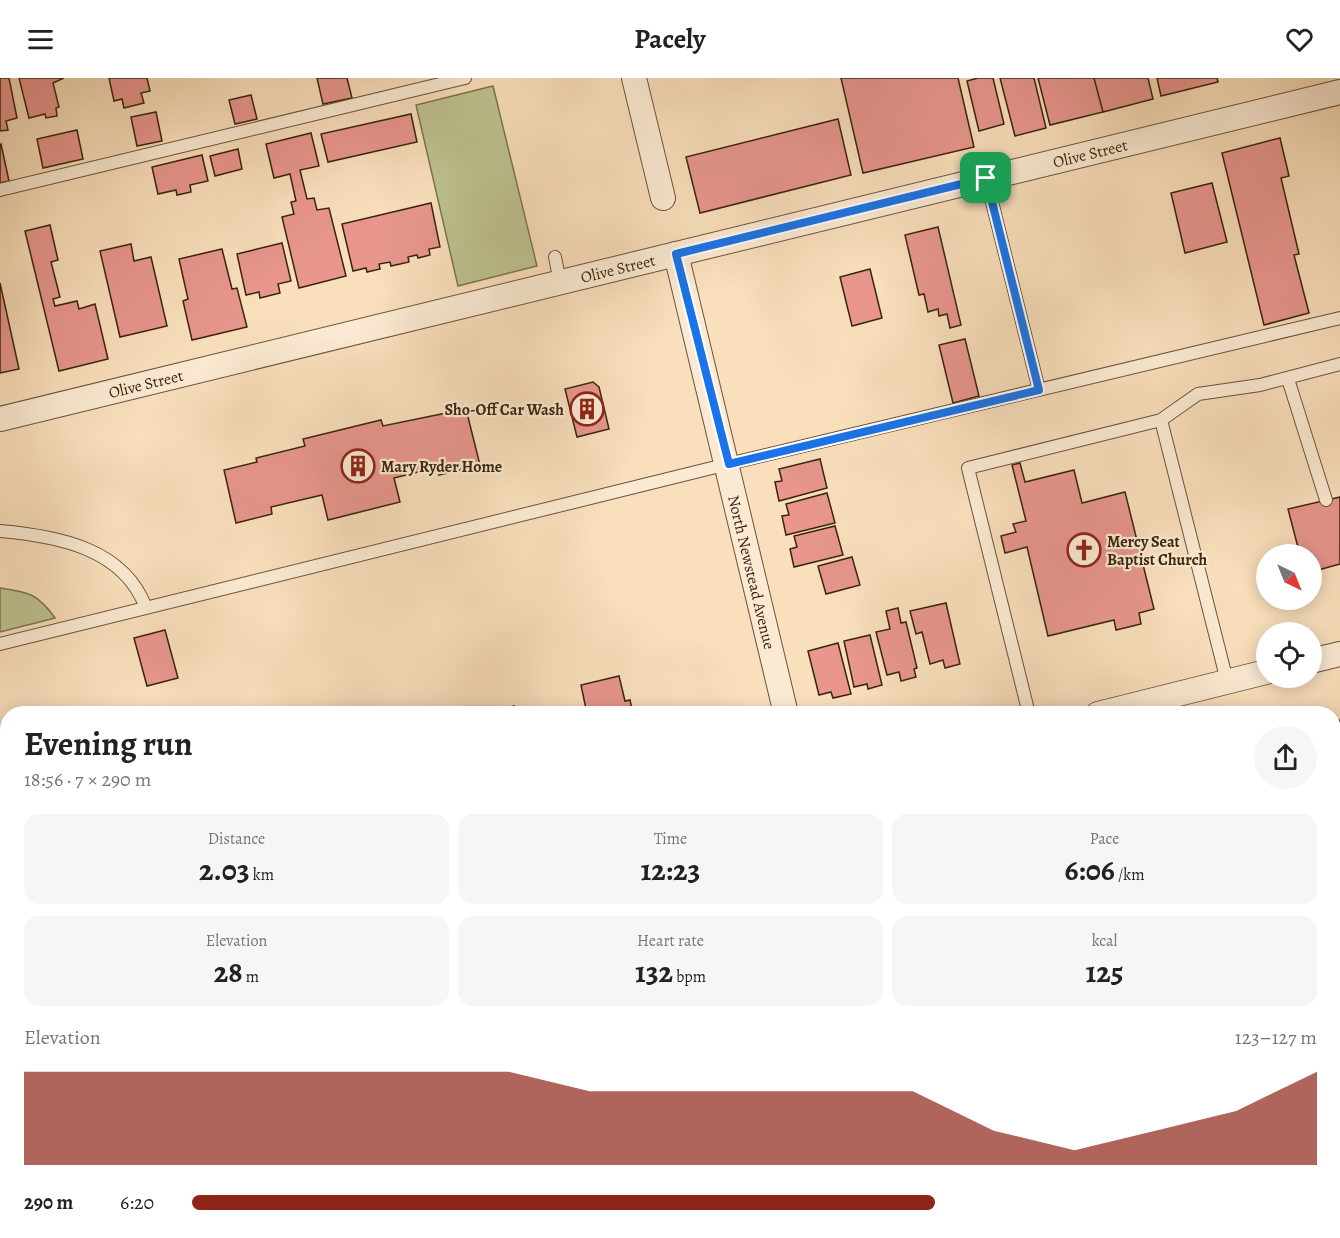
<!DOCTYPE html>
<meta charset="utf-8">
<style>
body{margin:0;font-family:Alegreya,serif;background:#f6f6f6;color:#222;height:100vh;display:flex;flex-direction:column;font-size:22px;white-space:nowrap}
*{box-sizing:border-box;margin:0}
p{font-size:20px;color:#767676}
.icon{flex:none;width:33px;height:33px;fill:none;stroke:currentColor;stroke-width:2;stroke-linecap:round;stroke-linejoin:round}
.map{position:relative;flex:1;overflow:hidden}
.drawer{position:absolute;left:0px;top:628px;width:1341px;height:532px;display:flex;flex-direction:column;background:#fff;border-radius:24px 24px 0 0;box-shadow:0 3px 15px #0003}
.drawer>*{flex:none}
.needle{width:39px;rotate:137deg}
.tools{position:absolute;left:1256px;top:466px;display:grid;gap:12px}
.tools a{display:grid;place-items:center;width:66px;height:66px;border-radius:50%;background:#fff;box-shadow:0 3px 15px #0003;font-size:30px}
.pin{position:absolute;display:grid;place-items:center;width:51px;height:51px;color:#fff;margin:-26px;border-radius:12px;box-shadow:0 3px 9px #0006}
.round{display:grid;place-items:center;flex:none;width:63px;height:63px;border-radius:32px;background:#f6f6f6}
.headline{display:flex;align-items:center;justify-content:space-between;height:102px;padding:0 24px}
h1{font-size:33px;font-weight:700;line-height:45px}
.stats{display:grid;grid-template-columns:repeat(3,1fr);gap:9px;height:102px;padding:6px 24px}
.stats div{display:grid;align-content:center;border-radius:15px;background:#f6f6f6;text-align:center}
.stats b{font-size:30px;font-weight:700}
.stats small{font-size:16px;font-weight:400}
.stats p{font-size:16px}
.chart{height:168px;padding:12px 24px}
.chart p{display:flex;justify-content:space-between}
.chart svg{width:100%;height:108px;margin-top:6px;fill:#8f2418;opacity:.7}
ul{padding:0 24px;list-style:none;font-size:20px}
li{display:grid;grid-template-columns:96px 72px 1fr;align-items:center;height:45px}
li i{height:15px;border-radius:8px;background:#8f2418}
header{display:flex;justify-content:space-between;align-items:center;height:78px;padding:0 24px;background:#fff;font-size:27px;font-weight:700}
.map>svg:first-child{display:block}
.green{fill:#bec291;stroke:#7c744f;stroke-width:1.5}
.building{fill:#e8968e;stroke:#39250d;stroke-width:1.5}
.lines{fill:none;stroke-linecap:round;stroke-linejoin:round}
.service-casing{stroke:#695439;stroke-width:14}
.minor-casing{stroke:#695439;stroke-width:26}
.secondary-casing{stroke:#39250d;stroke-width:35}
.service{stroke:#fbead3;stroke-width:12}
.minor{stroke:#fbead3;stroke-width:24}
.secondary{stroke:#fbead3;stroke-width:33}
.route-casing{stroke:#fff;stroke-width:12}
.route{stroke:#1a73e8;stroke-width:8}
.labels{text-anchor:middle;stroke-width:4.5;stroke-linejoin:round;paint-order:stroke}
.street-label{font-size:16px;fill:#39250d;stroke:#fbead3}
.poi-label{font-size:16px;font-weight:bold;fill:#39250d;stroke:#fbead3;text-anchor:start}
</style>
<header><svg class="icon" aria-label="menu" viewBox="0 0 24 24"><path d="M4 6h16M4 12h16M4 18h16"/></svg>Pacely<svg class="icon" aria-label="heart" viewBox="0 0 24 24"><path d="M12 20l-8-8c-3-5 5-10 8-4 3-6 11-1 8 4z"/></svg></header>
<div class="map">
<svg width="1340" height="1160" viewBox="0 0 1340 1160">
<rect width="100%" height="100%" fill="#f9dfbc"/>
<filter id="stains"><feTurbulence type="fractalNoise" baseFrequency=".00333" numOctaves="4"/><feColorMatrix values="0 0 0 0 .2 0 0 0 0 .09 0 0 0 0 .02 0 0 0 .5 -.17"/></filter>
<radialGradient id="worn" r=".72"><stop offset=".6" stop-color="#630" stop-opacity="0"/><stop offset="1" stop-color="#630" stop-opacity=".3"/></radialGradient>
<path class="green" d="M493 8 537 188 458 208 416 27Z
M0 510C29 514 38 516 55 540L0 554Z
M1340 1071V1160H978L1005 1154H1334V1073Z"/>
<path class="building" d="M0 0H9L17 40 6 43 8 52 0 53Z
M19 0H64L53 5 59 29 56 30 57 38 46 40 45 36 29 40Z
M109 0H147L150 13 141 15 144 25 124 30 122 21 114 23Z
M317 0H347L352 20 323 26Z
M841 0H958L974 69 863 95Z
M978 0H993L1004 46 979 53 967 3Z
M1000 0H1034L1046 50 1015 58Z
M1038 0H1094L1103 34 1050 47Z
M1094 0H1148L1153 21 1103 34Z
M1157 0H1217L1218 4 1161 18Z
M251 17 257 41 235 46 229 22Z
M156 34 162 63 137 68 131 39Z
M411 36 417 64 328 84 321 56Z
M838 41 851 97 700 135 686 79Z
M77 52 83 81 43 90 37 61Z
M311 55 319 88 300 92 307 121 314 120 317 132 329 130 346 198 299 210 282 139 294 136 291 124 296 123 290 96 274 100 266 66Z
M1280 60 1289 98 1281 100 1299 176 1294 177 1309 235 1264 247 1222 75Z
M1 66 9 103 0 105V67Z
M238 71 242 91 215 98 210 78Z
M202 77 208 103 190 107 191 114 177 117 176 112 158 116 152 89Z
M1212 105 1227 164 1185 175 1171 115Z
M431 125 440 169 429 171 430 177 418 180 417 177 408 179 409 184 391 188 390 184 379 186 380 191 367 194 366 190 353 193 342 146Z
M50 147 58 182 51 184 60 219 53 221 55 228 77 223 79 231 95 226 108 281 59 293 25 153Z
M938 149 961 247 950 250 947 236 939 238 938 231 928 234 924 216 919 217 905 157Z
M282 165 291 203 278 206 280 215 260 220 259 214 246 217 237 176Z
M131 166 134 183 151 179 167 248 120 259 100 173Z
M222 171 232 211 237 210 247 249 192 262 183 223 188 221 179 181Z
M870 191 882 240 852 248 840 199Z
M0 205 19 291 0 295Z
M965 261 979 318 953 325 939 267Z
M593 304 599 309 609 351 577 359 565 311Z
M466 331 480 387 439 397 438 389 394 400 400 424 328 442 322 417 271 429 272 436 236 445 224 392 257 384 256 380 305 368 303 361 381 342 383 348Z
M820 381 827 410 779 423 775 404 782 403 779 391Z
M1020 385 1025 404 1074 392 1082 425 1125 414 1154 531 1139 535 1141 546 1116 552 1114 542 1048 558 1027 469 1005 475 1001 458 1016 454 1013 446 1026 443 1012 387Z
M827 415 835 445 786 457 782 438 789 437 786 426Z
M1340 419V486L1311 494V477H1300L1288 431Z
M835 448 843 477 794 489 790 471 797 469 794 458Z
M852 479 860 507 826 516 818 488Z
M946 525 960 586 945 590 943 582 930 586 922 554 916 556 910 533Z
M898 530 901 545 906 544 917 590 914 591 916 599 901 603 899 594 887 597 876 554 890 551 886 533Z
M165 552 178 600 147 608 134 560Z
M870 557 882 607 868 611 867 606 854 609 844 563Z
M838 565 851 616 833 620 831 614 819 617 808 573Z
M619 598 625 623 630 622 633 636H587L581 607Z
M514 628 515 636H481Z
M1340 642V706H1339L1336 694H1334V650L1337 649 1336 643Z
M0 704H2L3 709 8 708V804L0 806Z
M1339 763 1340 792 1334 793V764Z
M1340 888V932L1334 905V890Z
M8 1074V1120L0 1122V1075Z
M8 1141V1154H116L118 1160H0V1143Z
M286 1154 287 1160H267V1158Z
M296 1154H327L328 1160H298Z
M379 1154H409L411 1160H380Z
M475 1154H510L512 1160H477Z
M519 1154H562L564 1160H545L544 1155 520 1160Z"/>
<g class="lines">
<defs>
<path id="service" d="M986 100 1039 312
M0 112 465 0
M555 179 560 204
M1288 301 1326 422
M1161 342 1198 316 1260 307 1340 286
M0 453C57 458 124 470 146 530
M0 566 728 386 1340 240
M1029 636 968 390 1161 342 1227 603
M1334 804 1340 803
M0 1131 8 1129
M702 1154 704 1160"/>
<g id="minor">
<path d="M634 0 663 120"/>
<path id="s1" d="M676 176 786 636"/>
<path id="s2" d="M0 341 1340 14"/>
<path d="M1311 583 1340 576"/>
<path d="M1098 636 1266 594"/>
<path d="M0 905 8 903"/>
<path d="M907 1154 909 1160"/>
</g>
<path id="secondary" d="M1334 1034 1340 1032
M824 1160 851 1154"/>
</defs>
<use href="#service" class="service-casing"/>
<use href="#minor" class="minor-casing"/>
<use href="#secondary" class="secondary-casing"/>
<use href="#service" class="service"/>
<use href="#minor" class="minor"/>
<use href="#secondary" class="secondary"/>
</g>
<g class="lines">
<defs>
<path id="route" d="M986 100 1039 312 729 386 676 176Z"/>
</defs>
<use href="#route" class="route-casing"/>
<use href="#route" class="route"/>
</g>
<defs>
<symbol id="building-ring" viewBox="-11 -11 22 22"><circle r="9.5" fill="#fbead3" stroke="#8f2418" stroke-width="1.5"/><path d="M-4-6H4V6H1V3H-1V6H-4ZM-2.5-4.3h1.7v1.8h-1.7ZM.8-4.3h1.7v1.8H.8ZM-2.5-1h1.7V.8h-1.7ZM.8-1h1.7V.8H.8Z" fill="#8f2418"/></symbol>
<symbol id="church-ring" viewBox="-11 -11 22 22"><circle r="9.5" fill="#fbead3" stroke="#8f2418" stroke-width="1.5"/><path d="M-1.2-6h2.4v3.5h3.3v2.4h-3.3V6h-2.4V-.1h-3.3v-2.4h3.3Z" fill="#8f2418"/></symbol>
</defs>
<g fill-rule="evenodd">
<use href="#building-ring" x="568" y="312" width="38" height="38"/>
<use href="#building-ring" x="339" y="369" width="38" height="38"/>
<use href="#church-ring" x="1065" y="453" width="38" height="38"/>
</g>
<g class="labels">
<g class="street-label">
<text dy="6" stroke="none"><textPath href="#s2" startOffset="1122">Olive Street</textPath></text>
<text dy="6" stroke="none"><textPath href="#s2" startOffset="636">Olive Street</textPath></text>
<text dy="6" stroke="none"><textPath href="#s2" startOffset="150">Olive Street</textPath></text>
<text dy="6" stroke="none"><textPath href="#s1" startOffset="327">North Newstead Avenue</textPath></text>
</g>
<g class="poi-label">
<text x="564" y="337" text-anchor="end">Sho-Off Car Wash</text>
<text x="381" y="394">Mary Ryder Home</text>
<text x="1107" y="469">Mercy Seat<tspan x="1107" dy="18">Baptist Church</tspan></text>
</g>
</g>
<rect width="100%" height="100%" filter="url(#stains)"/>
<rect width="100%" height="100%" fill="url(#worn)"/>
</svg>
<div class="tools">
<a><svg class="needle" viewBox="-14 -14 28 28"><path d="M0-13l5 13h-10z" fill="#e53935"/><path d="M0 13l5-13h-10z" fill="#767676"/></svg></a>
<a><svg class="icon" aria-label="locate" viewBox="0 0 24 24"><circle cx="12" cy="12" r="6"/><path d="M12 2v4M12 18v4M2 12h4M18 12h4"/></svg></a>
</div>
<div class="pin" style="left:986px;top:100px;background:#1e9e55"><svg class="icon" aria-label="arrive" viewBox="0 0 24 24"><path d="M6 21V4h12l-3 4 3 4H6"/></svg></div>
<section class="drawer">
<div class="headline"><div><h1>Evening run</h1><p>18:56 · 7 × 290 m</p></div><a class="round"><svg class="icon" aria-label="share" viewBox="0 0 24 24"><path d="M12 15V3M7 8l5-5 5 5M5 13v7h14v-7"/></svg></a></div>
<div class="stats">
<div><p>Distance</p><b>2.03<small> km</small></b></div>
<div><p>Time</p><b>12:23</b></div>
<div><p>Pace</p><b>6:06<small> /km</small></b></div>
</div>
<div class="stats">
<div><p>Elevation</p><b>28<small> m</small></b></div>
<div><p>Heart rate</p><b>132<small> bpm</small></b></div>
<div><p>kcal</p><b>125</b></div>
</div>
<div class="chart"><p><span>Elevation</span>123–127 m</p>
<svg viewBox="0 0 160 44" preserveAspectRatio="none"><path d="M0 44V6L10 6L20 6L30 6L40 6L50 6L60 6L70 14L80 14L90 14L100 14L110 14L120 30L130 38L140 30L150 22L160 6V44z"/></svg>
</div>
<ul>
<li><b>290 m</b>6:20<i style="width:66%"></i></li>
</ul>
</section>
</div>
